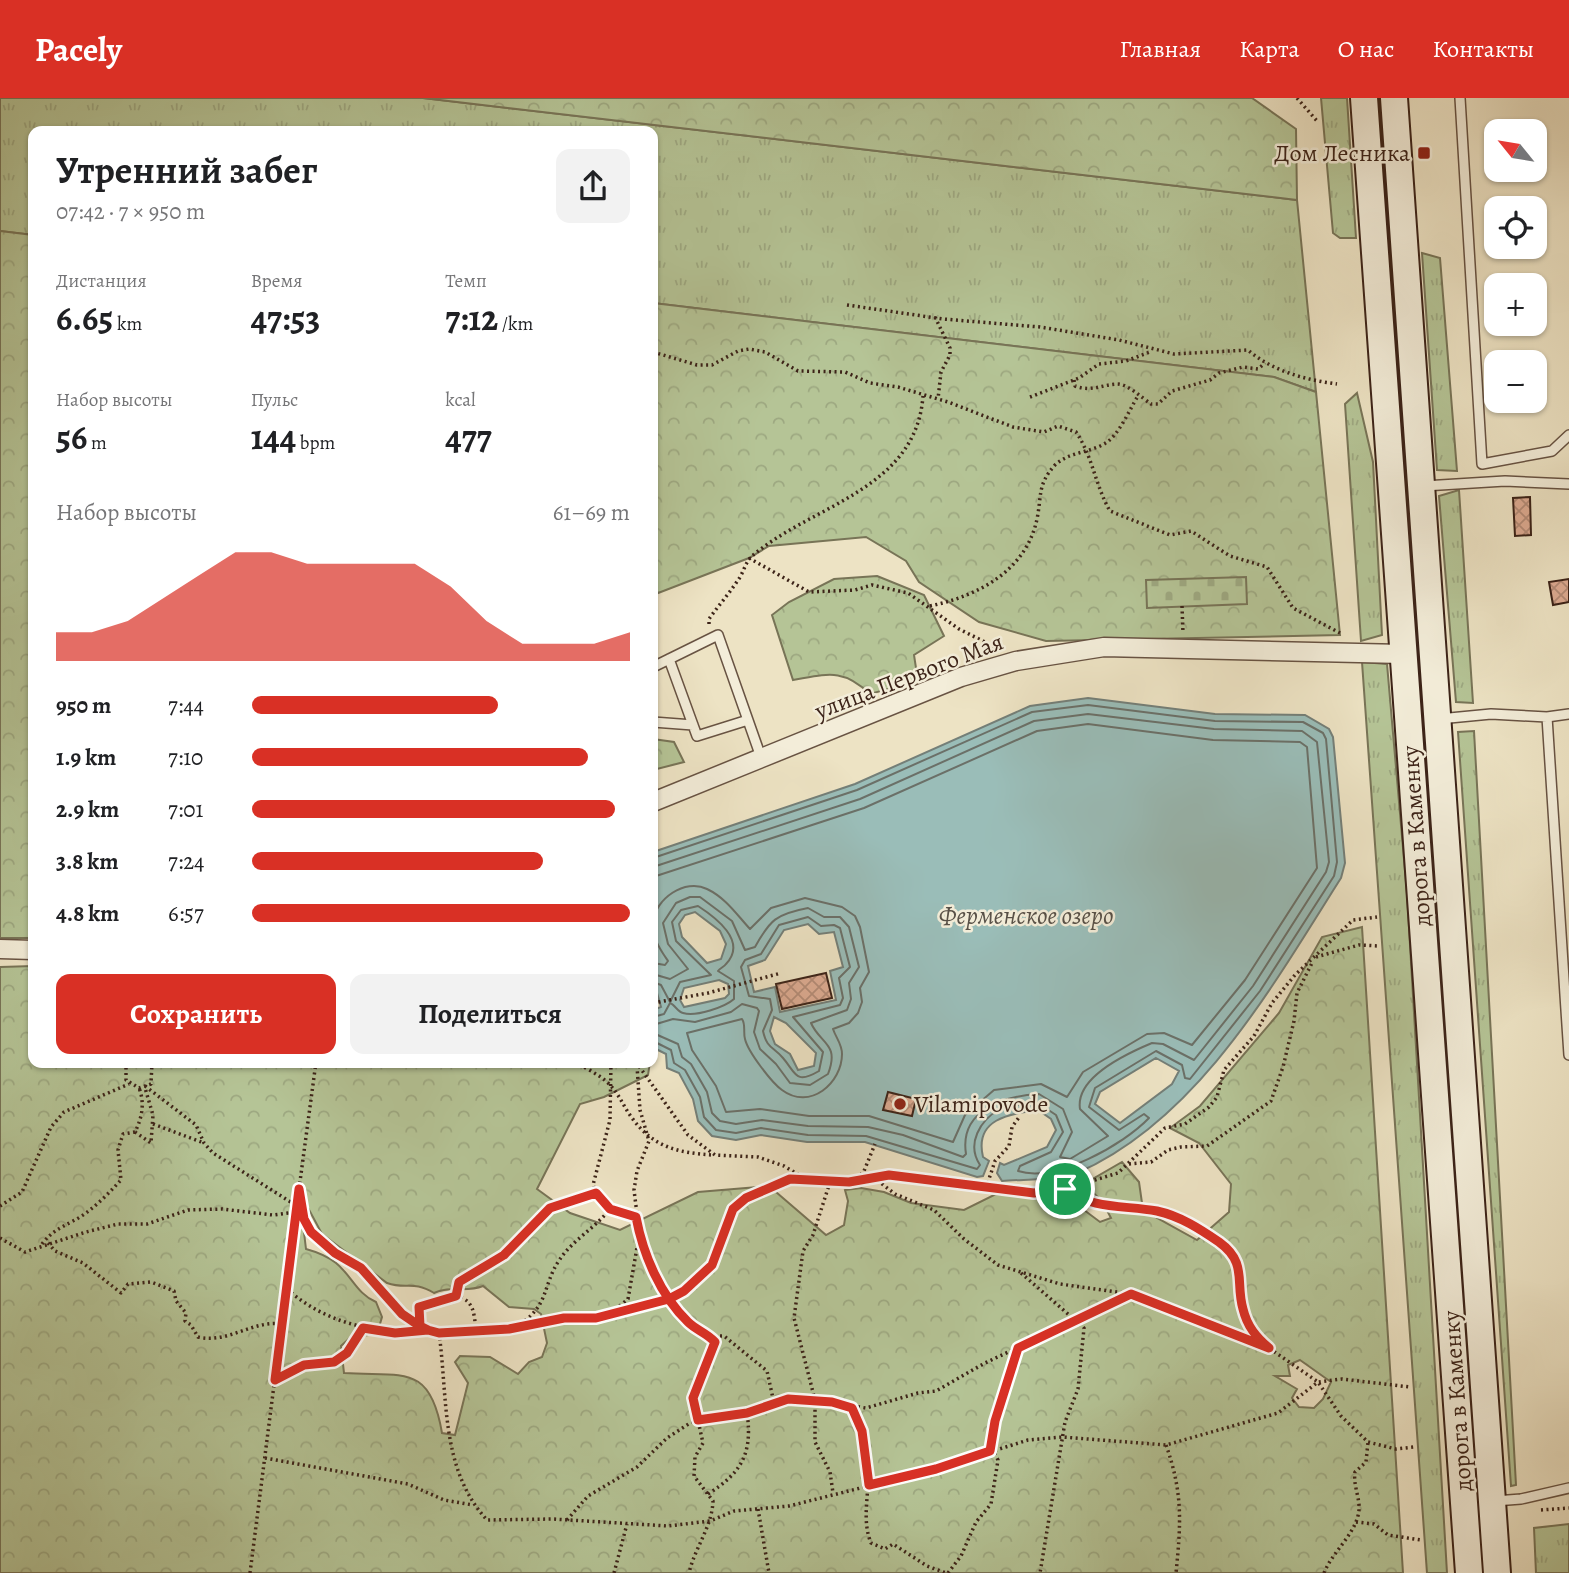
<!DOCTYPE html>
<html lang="ru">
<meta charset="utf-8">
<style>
body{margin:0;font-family:Alegreya,serif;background:#f2f2f2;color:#202124;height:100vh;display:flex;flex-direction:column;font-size:26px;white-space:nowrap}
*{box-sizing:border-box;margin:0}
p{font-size:23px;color:#757577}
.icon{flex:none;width:38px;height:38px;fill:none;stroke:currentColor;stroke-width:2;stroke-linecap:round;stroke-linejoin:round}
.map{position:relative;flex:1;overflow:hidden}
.details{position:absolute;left:28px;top:28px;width:630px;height:942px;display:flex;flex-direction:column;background:#fff;border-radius:14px;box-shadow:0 2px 5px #0004}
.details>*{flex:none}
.needle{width:46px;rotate:300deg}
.fabs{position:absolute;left:1484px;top:21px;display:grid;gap:14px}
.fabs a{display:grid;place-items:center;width:63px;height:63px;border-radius:14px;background:#fff;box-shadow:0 2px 5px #0004;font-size:35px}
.pin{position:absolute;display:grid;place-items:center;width:60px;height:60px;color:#fff;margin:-30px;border:4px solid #fff;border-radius:50%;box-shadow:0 2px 7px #0007}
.round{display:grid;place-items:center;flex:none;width:74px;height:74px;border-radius:14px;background:#f2f2f2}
.headline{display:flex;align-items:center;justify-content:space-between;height:119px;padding:0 28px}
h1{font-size:38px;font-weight:700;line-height:52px}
.metrics{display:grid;grid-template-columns:repeat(3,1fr);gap:10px;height:119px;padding:7px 28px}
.metrics div{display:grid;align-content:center}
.metrics b{font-size:35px;font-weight:700}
.metrics small{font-size:19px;font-weight:400}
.metrics p{font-size:19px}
.chart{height:196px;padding:14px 28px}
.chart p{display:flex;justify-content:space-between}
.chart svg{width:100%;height:126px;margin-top:7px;fill:#d93025;opacity:.7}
.primary-button{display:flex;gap:14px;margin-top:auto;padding:14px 28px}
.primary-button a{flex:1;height:80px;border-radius:14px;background:#d93025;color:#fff;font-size:28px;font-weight:700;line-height:80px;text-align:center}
.primary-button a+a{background:#f2f2f2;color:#202124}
ul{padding:0 28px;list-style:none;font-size:23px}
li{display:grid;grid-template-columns:112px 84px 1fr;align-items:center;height:52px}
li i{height:18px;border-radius:9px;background:#d93025}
header{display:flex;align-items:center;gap:42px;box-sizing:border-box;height:98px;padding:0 35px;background:#d93025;color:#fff}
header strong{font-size:33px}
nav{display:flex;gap:38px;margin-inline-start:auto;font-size:24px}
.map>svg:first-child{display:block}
.grass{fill:url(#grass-tufts);stroke:#787457;stroke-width:2}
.forest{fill:url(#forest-crowns);stroke:#787457;stroke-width:2;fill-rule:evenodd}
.cemetery{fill:url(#cemetery-stones);stroke:#787457;stroke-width:2}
.water{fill:#9abdb8;stroke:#747f78;stroke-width:2;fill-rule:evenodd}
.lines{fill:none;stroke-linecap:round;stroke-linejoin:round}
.shore{stroke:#6b7068;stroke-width:2}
.building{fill:url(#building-cross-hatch);stroke:#3c2318;stroke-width:2}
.lane-casing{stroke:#685343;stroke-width:12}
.street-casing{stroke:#685343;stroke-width:21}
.secondary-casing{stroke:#3c2318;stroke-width:30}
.path{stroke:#3c2318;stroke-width:3.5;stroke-dasharray:2 3.5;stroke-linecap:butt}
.lane{stroke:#f3edd9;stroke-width:9}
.street{stroke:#f3edd9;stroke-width:18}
.secondary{stroke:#f3edd9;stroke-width:26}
.route-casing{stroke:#fff;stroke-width:14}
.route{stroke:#d93025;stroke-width:9}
.poi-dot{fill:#8f2418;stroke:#f3edd9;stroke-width:2.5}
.labels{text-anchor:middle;stroke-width:5;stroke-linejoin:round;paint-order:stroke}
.poi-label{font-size:24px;fill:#3c2318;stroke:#f3edd9;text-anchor:end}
.street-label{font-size:24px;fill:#3c2318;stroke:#f3edd9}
.water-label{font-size:26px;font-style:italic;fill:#585148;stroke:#f3edd9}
</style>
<header>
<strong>Pacely</strong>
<nav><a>Главная</a><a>Карта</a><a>О нас</a><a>Контакты</a></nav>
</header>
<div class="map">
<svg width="1569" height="1475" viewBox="0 0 1569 1475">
<defs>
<pattern id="grass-tufts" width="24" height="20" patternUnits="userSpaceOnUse" patternTransform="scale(1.75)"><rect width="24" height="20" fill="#b5c496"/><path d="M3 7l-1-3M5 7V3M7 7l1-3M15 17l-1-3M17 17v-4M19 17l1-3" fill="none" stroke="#9da881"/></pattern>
<pattern id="forest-crowns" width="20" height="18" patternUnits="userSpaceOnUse" patternTransform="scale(1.75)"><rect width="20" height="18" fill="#b5c496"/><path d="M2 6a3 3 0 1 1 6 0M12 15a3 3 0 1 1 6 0" fill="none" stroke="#9da881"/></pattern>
<pattern id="cemetery-stones" width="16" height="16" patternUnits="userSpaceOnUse" patternTransform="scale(1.75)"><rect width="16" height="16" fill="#b5c496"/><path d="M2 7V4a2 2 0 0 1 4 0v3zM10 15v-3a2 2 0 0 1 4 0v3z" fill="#9da881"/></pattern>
<pattern id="building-cross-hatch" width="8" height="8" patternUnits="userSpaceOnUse" patternTransform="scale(1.75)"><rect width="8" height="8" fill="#ddab92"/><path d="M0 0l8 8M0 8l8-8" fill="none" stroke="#b48b76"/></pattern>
</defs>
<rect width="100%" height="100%" fill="#ede3c4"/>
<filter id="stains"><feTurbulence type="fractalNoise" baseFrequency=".00286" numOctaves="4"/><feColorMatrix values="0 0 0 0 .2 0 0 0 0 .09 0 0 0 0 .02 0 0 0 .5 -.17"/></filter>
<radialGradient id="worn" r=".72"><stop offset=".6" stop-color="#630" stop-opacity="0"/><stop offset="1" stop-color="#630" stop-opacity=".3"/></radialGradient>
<path class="grass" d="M0 0H423L1297 102 1316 294 1274 279 653 205V33H33V137L0 133Z
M1321 0H1347L1356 140H1340L1333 135Z
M1422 155 1440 160 1457 373 1437 372Z
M1357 295 1373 364 1382 537 1361 543 1345 306Z
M1459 392 1473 605 1456 604 1439 398Z
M1362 564 1387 566 1407 796 1447 1475H1427Z
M1474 633 1516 1387 1511 1388 1458 634Z
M1569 1426V1475H1536L1534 1430Z"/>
<path class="forest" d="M423 0H1252L1296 31 1297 102Z
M0 133 33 137V840H0Z
M653 205 1274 279 1316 294 1340 537 1046 543 979 524 919 484 906 463 866 439 769 448 749 460 653 497Z
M877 478 924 497 944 538 914 557 918 583 870 596C843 570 828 576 793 582L772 517 789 504 834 481Z
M653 641 674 644 684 664 653 672Z
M1362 829 1403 1475H0V869L33 868V964H650L648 977 604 999 580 1006 537 1091 570 1115 620 1132 698 1094 769 1088 826 1137 844 1127 848 1103 845 1092 861 1090 884 1094 911 1105 964 1112 996 1096 1059 1101V1110L1072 1116V1103L1100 1124 1111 1120 1102 1103 1084 1086 1122 1064 1139 1084 1143 1112 1197 1142 1229 1114 1231 1086 1199 1045 1170 1030 1200 1008 1279 915 1322 839ZM299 1093 322 1136 387 1185C407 1192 412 1182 434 1195 451 1187 466 1195 483 1188L509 1209 534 1211 541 1216 547 1245 542 1259 529 1264 518 1276 490 1259 460 1258 455 1264 468 1285 455 1337 442 1335C430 1264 402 1279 344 1275L341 1248 351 1239 377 1236 382 1219 376 1204C357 1196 352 1178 336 1165 327 1158 317 1154 306 1151ZM1300 1262 1331 1284 1323 1301 1314 1310 1299 1309 1292 1300 1297 1291 1275 1278H1290L1288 1267Z"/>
<path class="cemetery" d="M1246 479 1247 506 1147 510 1146 482Z"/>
<path class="water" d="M1088 600 1215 616 1305 617 1329 631 1333 639 1345 765 1341 780C1273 887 1198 1022 1077 1075 1059 1083 1022 1081 1002 1083L997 1075 1000 1065 1004 1067 1047 1049 1056 1032 1051 1021 1038 1012C1009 1016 974 1021 983 1059L989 1063 983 1078 977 1079 865 1044H807L761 1037 736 1042 712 1038 698 1023 693 1001 679 975 667 970 666 956 654 950 653 912 661 909 653 881V754L855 686 1030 608ZM695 814 720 833 726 846 721 861 707 865 682 839 679 826 685 817ZM808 826 819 836 834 834 843 869 830 873 836 902 780 914 775 889 754 894 748 868 765 862 784 832ZM719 882 728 886 729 896 725 900 684 909 680 902 684 890ZM774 919 786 925 816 955 814 968 798 972 790 956 775 946 770 933ZM1156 960 1179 973 1172 986 1120 1025 1095 1006 1100 994Z"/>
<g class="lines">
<path class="shore" d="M653 760 857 692 1032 614 1088 607 1215 623 1303 624 1323 635 1326 641 1337 764 1334 778 1260 893 1190 981 1185 980 1182 967 1156 953 1095 990 1089 1009 1119 1032 1144 1016 1149 1020C1123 1047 1056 1085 1018 1073L1020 1068 1051 1054 1063 1034 1056 1017 1038 1005C1027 1006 1009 1006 1000 1011 980 1022 966 1046 980 1067L977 1071 866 1038 808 1037 761 1030 736 1035 716 1032 704 1019 700 999 685 972 674 965 671 952 653 943
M653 769 860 701 1034 623 1088 616 1214 631 1302 633 1317 644 1329 764 1326 774 1253 888 1194 962 1163 946 1152 945C1128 955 1075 979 1080 1011L1108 1038 1070 1061 1060 1059 1072 1034 1063 1011 1039 996C1004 998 959 1012 966 1056L963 1059 903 1037 868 1029 808 1028 762 1022 736 1026 720 1023 712 1015 707 994 691 966 682 959 678 946 653 935
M653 779 864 710 1037 633 1088 626 1213 642 1300 644 1307 649 1317 770 1245 882 1192 947 1164 935 1147 936 1083 974 1067 999 1041 986 994 992 965 1017 953 1044 869 1018H809L760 1011 726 1014 716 988 692 952 687 935 742 921C746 927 743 934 745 941 748 954 772 985 782 992 810 1013 842 985 842 956 842 946 836 940 833 931L849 925 858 915 862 904 860 890 869 874 860 829 855 818 842 809 805 800 771 810 750 831C737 817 726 800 707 791 685 780 655 801 653 824 652 840 660 851 668 863L665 867 653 865
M808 819 821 828 834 827 840 830 850 869 839 880 843 900 840 907 793 919 823 954 819 973C795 987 796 975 783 960 773 948 767 951 763 933L772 912 770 901 749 898 741 869 745 862 761 856 779 827Z
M653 876 670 881 688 871 668 846 663 825 676 805 690 799H700L732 823 745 852 755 849C770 822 776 816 808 810L824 819H840L849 829 859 869 849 885 851 901 847 912 811 925C820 946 840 945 828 976L810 987 790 985 776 966 760 951 754 934 759 913 757 910 742 906 731 914 695 924 673 921 653 927
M653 884 661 887 670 904 680 884 711 877 676 843 672 824 681 812 698 808C715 819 748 843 726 866 724 869 720 870 718 873L734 883V901C725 909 696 919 683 915 678 914 675 907 670 905L664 916 653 919"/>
</g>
<path class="building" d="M1530 399 1531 437 1515 438 1513 400Z
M1569 481V504L1553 507 1549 484Z
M826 875 832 900 782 911 776 886Z
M888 994 916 1001 912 1018 883 1012Z"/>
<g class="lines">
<defs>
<path id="lane" d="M1460 0 1482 366 1552 353 1569 337
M1424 388 1505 383 1569 386
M669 561 697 638 748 622
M653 569 718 537 762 662
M1547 619 1566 912
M1439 621 1491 616 1547 619 1569 616
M653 624 693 627
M1569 912H1566L1569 957
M1495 1403 1521 1401 1569 1390"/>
<path id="street" d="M653 704 961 579 1016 563 1104 549 1403 556
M0 851 33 852"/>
<path id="secondary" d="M1364 0 1469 1475
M1394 0 1497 1475"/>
</defs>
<use href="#lane" class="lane-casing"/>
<use href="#street" class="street-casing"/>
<use href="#secondary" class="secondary-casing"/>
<path class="path" d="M1297 0 1317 23
M847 207 943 221 1040 229 1119 242 1174 256 1248 252C1272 273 1306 282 1337 286
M935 219 950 250V257L941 274 938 301
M653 254 697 267H712L738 253 749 251 765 254 798 273 845 274 870 285 898 289 948 304 1013 329 1044 334 1058 328 1076 334C1093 359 1095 387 1110 413L1170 437 1191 433 1230 458 1267 469 1293 510 1340 535
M1074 282 1075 288C1091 294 1102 287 1116 286 1127 285 1142 300 1151 306H1158L1172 293 1210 282 1219 275 1243 269 1258 271 1265 265
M1030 299 1079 280 1099 266 1126 263 1150 254
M749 460 809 494 855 492 872 487 908 495 959 531 997 550
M930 508C978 498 1026 473 1037 421 1042 397 1037 387 1055 367 1069 354 1088 355 1104 346 1119 338 1129 312 1138 298
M1182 508 1183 535
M709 526V521C718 508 729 496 738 482 743 476 745 465 751 459 810 407 916 393 923 298
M1316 859 1359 847 1379 848
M653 905 708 895 781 875
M126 964V982L139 990 151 986 152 964
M575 964C585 970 598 976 607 984 619 995 623 1008 632 1020 653 1049 678 1055 713 1057
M611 964 610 1022 593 1087 599 1101 610 1111 637 1119
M636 964 688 1037 715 1057 758 1059 784 1068 804 1080 821 1084H849L889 1077 1034 1095 1065 1091 1118 1075 1165 1030 1185 1026 1209 1009 1217 999 1224 972 1254 938 1272 905 1295 877 1353 822 1377 819
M637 968 640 1012 649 1043 637 1073 634 1092 640 1140 669 1201 689 1225 714 1244 693 1300 703 1345 695 1359 694 1378 713 1403C712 1429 695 1449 689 1475
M145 988 196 1027 204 1045 213 1055 297 1108
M153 1026 204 1045
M135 1034 151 1045 153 1017 145 990
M1129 1066 1151 1064 1168 1052 1181 1049 1207 1048 1271 1003 1283 969 1294 923 1297 895 1312 865
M873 1079 895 1096 934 1112 964 1141 998 1167 1060 1186 1131 1196 1269 1250 1318 1284 1341 1318 1368 1344 1396 1351 1414 1349
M857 1081 864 1073 875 1046
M830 1084 813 1137 803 1153 794 1220 815 1302V1344L830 1374 833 1395
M986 1090 995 1063 1009 1048 1012 1029 1020 1018
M299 1091C308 1149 320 1139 360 1169 384 1187 396 1220 425 1231 458 1245 527 1226 562 1221 572 1219 583 1221 594 1220 617 1218 650 1209 671 1200 721 1178 711 1149 733 1112 742 1096 785 1081 803 1080
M299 1091 316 964
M1065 1091C1093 1112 1126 1107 1158 1113 1180 1118 1201 1131 1219 1144 1258 1173 1228 1214 1265 1248
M0 1108 22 1094 51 1029 64 1014 129 986
M0 1140 25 1154 86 1134 118 1126H147L188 1112 222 1111 273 1117 296 1114
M48 1145 55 1153 83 1165 121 1195 128 1186 151 1184 174 1193 176 1203 186 1215 185 1223 191 1227 198 1239C228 1246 252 1222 282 1226
M42 1146C51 1134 60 1130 73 1123 91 1114 107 1097 121 1082L118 1052 123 1036 135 1034C142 1020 145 1005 139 990
M1021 1175 1084 1230 1078 1291 1065 1324 1040 1475
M287 1191C325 1225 376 1237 426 1232
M456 1198 459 1184 504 1157 550 1110 596 1095
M611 1215 628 1201 639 1138
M420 1226 419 1209 456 1198C475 1202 474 1217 476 1233
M516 1229C551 1207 541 1189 560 1161 573 1142 595 1130 610 1111
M439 1235C448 1299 440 1371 487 1422L553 1421 668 1428 710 1423 734 1413 789 1408 936 1371 1028 1342 1062 1339 1166 1347 1278 1315 1318 1284 1342 1281 1410 1289
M709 1238H724L767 1273 774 1305
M275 1282C287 1275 297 1268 311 1266 347 1261 344 1263 363 1230
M852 1310C859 1330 866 1346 868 1368 870 1394 861 1421 871 1445L885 1451 893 1446 927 1468 946 1475
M1166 1347C1183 1395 1181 1425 1176 1475
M990 1353 995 1323 1018 1250
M265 1360 408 1386 444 1402 473 1407
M708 1396C741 1375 753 1356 747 1315
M758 1411 769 1475
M1541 1412 1569 1410
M567 1422 588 1398 637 1369 667 1340 690 1325 709 1319 747 1315 788 1301H806L866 1310 918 1295 936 1293 985 1265 1131 1196
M1356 1424 1374 1426 1388 1437 1421 1442
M250 1475 298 1099
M614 1475 627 1426
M948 1475 961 1458 976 1424 991 1406 998 1362 993 1352
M1324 1475C1332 1454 1357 1435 1359 1412 1360 1400 1353 1387 1355 1374L1366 1364 1368 1344"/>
<use href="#lane" class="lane"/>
<use href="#street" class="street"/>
<use href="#secondary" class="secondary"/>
</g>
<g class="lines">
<defs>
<path id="route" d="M1065 1091 1034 1095 889 1077 849 1084 790 1081 746 1100 733 1111 712 1167 684 1193 669 1201 596 1220H564L509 1231 439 1235 424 1231 402 1216 361 1170 335 1155 311 1134 304 1121 299 1091 275 1282 304 1267 334 1264 347 1255 363 1230 395 1235 428 1232 420 1228 419 1209 456 1198 459 1184 504 1157 550 1110 596 1095 610 1111 636 1119C643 1156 660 1197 688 1224 696 1232 707 1235 715 1244L693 1300 698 1322 747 1315 788 1301 832 1304 852 1310 862 1333 869 1387 936 1371 990 1353 995 1323 1018 1250 1131 1196 1269 1250C1256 1239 1247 1228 1243 1211 1235 1184 1248 1165 1219 1144 1200 1131 1180 1118 1157 1113 1125 1107 1093 1112 1065 1091"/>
</defs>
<use href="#route" class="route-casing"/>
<use href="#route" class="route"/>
</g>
<g class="poi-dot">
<rect x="1417" y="48" width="14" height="14" rx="3.5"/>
<circle cx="900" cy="1006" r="7"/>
</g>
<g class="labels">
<g class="poi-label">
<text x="1410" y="63">Дом Лесника</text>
<text x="914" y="1014" text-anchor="start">Vilamipovode</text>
</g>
<g class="street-label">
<text transform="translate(909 578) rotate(-21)" y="8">улица Первого Мая</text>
<text transform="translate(1416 738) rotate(-94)" y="8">дорога в Каменку</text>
<text transform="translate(1457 1303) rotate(-94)" y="8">дорога в Каменку</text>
</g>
<g class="water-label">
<text x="1026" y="826">Ферменское озеро</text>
</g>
</g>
<rect width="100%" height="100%" filter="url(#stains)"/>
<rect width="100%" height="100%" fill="url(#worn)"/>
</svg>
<div class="fabs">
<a><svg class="needle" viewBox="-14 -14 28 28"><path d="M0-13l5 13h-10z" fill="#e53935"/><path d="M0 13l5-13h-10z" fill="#757577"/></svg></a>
<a><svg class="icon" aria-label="locate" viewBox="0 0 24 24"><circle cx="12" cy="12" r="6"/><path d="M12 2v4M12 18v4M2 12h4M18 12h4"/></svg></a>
<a>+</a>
<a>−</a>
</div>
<div class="pin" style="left:1065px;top:1091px;background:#1e9e55"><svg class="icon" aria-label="arrive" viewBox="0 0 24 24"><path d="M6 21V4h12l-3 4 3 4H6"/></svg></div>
<section class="details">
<div class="headline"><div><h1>Утренний забег</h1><p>07:42 · 7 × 950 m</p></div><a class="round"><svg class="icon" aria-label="share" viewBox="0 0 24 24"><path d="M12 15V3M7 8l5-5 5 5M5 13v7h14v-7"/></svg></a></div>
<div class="metrics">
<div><p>Дистанция</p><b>6.65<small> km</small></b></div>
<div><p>Время</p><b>47:53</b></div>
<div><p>Темп</p><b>7:12<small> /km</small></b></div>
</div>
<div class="metrics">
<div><p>Набор высоты</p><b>56<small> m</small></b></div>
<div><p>Пульс</p><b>144<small> bpm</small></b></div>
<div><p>kcal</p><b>477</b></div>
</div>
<div class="chart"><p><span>Набор высоты</span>61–69 m</p>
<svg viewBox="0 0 160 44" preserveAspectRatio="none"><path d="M0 44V34L10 34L20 30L30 22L40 14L50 6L60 6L70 10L80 10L90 10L100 10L110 18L120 30L130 38L140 38L150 38L160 34V44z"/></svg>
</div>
<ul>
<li><b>950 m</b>7:44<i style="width:65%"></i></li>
<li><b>1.9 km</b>7:10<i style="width:89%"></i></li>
<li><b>2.9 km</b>7:01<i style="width:96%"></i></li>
<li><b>3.8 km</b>7:24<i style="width:77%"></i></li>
<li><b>4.8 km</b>6:57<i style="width:100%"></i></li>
</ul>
<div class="primary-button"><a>Сохранить</a><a>Поделиться</a></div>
</section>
</div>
